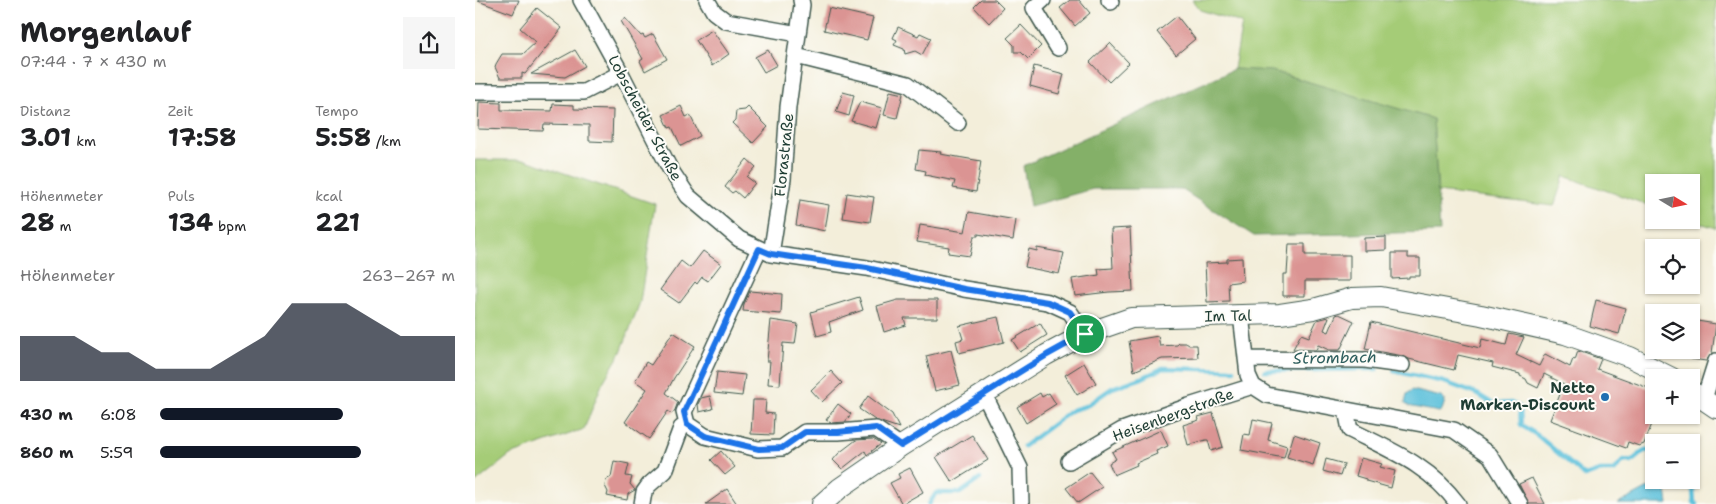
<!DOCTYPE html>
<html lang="de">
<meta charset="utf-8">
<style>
body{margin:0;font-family:"Shantell Sans",sans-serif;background:#f6f6f6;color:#202124;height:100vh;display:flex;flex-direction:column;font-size:19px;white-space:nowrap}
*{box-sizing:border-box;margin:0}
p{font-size:16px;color:#757577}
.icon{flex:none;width:28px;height:28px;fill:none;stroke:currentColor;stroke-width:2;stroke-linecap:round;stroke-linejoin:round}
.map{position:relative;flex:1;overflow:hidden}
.panel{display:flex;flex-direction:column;background:#fff;width:475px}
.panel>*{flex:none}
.needle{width:32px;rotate:100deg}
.fabs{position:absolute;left:1170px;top:174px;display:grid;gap:10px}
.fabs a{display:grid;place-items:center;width:55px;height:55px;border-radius:0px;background:#fff;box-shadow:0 1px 4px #0004;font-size:25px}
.pin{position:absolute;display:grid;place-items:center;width:42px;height:42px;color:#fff;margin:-21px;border:2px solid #fff;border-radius:50%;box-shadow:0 1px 5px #0007}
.round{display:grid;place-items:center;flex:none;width:52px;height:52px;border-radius:0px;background:#f6f6f6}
.headline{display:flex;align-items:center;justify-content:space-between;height:85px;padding:0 20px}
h1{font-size:28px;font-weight:700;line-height:38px}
.figures{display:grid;grid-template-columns:repeat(3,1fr);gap:8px;height:85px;padding:5px 20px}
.figures div{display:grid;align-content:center}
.figures b{font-size:25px;font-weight:700}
.figures small{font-size:14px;font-weight:400}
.figures p{font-size:14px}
.chart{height:140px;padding:10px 20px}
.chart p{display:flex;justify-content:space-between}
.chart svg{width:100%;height:90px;margin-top:5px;fill:#111827;opacity:.7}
ul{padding:0 20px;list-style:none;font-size:16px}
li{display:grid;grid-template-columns:80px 60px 1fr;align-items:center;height:38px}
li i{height:12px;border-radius:6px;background:#111827}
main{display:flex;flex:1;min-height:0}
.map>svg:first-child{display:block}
.green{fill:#a5cc77;stroke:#628456}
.forest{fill:#84b068;stroke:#52764e}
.water{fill:#5dc1db;stroke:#3e7f88}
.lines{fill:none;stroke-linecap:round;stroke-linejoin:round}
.stream{stroke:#5dc1db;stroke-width:4.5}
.building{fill:#db9493}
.minor-casing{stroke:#3f584d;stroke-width:18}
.major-casing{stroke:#3f584d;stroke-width:22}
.minor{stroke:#fff;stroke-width:15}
.major{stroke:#fff;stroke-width:20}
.route-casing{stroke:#fff;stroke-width:10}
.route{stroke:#1a73e8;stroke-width:6}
.poi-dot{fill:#1f6fb2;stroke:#fdfcf7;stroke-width:2}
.labels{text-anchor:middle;stroke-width:4;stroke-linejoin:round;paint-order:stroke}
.street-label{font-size:15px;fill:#1f3d34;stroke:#fdfcf7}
.poi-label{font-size:15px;font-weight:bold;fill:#1f3d34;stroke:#fdfcf7;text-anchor:end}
.water-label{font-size:16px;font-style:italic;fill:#2e5e5e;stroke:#fdfcf7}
</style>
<main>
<section class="panel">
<div class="headline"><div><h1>Morgenlauf</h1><p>07:44 · 7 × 430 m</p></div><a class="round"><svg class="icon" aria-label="share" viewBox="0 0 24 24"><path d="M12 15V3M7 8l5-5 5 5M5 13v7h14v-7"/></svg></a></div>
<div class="figures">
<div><p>Distanz</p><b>3.01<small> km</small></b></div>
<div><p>Zeit</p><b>17:58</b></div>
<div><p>Tempo</p><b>5:58<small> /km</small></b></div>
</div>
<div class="figures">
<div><p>Höhenmeter</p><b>28<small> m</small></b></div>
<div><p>Puls</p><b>134<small> bpm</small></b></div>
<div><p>kcal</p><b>221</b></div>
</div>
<div class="chart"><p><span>Höhenmeter</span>263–267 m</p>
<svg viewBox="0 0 160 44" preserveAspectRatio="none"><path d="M0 44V22L10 22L20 22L30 30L40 30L50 38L60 38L70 38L80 30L90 22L100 6L110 6L120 6L130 14L140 22L150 22L160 22V44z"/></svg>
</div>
<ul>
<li><b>430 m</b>6:08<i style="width:62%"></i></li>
<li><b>860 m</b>5:59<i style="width:68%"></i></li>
</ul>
</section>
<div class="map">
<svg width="1241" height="504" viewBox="0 0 1241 504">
<rect width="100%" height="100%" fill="#fdfcf7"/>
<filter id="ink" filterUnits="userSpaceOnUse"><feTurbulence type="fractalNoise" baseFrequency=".02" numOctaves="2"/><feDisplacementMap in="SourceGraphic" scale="10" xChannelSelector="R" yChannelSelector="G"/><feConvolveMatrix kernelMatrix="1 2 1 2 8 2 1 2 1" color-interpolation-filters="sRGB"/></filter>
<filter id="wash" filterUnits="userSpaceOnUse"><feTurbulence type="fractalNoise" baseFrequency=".0096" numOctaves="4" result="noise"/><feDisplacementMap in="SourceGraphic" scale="20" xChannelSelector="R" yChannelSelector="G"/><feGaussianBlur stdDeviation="1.12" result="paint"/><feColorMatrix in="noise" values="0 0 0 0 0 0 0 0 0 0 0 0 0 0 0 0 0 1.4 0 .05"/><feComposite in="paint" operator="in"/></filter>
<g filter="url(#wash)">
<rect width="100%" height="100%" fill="#f3eeda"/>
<path class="green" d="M717 0H1241V228L1216 220V182H1179V207L1089 176 1079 206 963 192 958 119 797 71 759 69 767 23 725 10Z
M0 160H51L180 204 165 302 146 352 127 384 109 429 35 455 0 483Z"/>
<path class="forest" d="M759 69 797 71 958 119 965 232 779 236 706 189H618L555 206 548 166Z"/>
<path class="water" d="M937 390 966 397 970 401 967 410 964 412 933 406 930 403 932 394Z
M1188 483 1191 490 1193 504H1143L1181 484Z"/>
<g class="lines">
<path class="stream" d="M790 371 902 369
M919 371 969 382 1002 394 1018 404 1036 403 1045 407 1046 425 1062 435 1110 476 1124 471H1139L1149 460 1156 462 1169 451 1179 450
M549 446 597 410 611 406 637 388 667 378 688 368 759 370
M1216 468 1219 502 1221 504
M454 504 461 493H485L505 479"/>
</g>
<g id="blocks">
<path class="building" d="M3 0H44L38 14 3 1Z
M506 0H520L528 8 514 23 499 7Z
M595 0H604L615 13 600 26 585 8Z
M62 8 87 28 50 74 47 73V78H25L20 67 21 64 27 54H48L61 42 45 28Z
M354 8 398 18 392 40 349 30Z
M702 16 720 39 701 55 682 32Z
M150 18 166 36 168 35 170 38 178 34 192 59 170 71 165 61 168 59 146 21Z
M546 25 566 46 553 59 546 52H539V45L532 38Z
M423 27 443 36 445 33 456 38 447 55 440 51 430 54 429 49 419 45 422 40 418 38Z
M237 30 254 54 237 66 221 40Z
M635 43 654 63 634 82 615 62Z
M100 50 110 66 90 77 56 74Z
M293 50 302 65 289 72 280 57Z
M559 66 589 74 584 94 555 86Z
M415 91 428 94 422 118 409 115Z
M368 92 379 95 374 116 361 112Z
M4 102 26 103V110L77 111 78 104 99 105V109L138 110 137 142 114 141V125L69 124 68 131 3 129Z
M385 102 407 108 401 128 376 121Z
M206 106 211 117 215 115 225 136 206 146 197 127 194 128 188 115Z
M273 107 293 127 278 143 257 123 260 120 261 111 270 110Z
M444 150 466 152 465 154 506 161 501 192 478 188 480 181 450 175 451 171 441 169Z
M272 159 281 167 272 177 280 183 268 198 260 191 257 193 250 187Z
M372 193 399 197 395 222 368 218Z
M325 200 354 205 350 231 321 225Z
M494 212 541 220 538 240 503 234V236H499L495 256 473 253 474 247 442 242 445 225 490 232Z
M655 228 658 291 634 292 600 296 597 279 624 275 623 269 638 268 636 229Z
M911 237V250L889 251V238Z
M814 244H830V255H875V281H830V296H808V274H812Z
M562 248 589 253 584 274 550 267 554 249 562 251Z
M228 251 246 264 233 281 227 277 222 284 220 282 204 303 185 290 206 261 215 268Z
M917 253H933V258H945V276H934V278L917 279Z
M767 258 768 281 753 283 754 301 732 302 730 263 752 262V259Z
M275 291 307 294 306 314 268 311 269 304Z
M384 297 388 310 354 322 356 332 342 336 336 312Z
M423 300H462V318H429L431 325 409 332 402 306Z
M1121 300 1151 308 1144 334 1115 326Z
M864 314 879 321 865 350H854L843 345 841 350 818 349 826 334 834 337 842 320 854 317 849 330 854 332 861 315Z
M523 317 529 342 484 353 481 341 488 339 484 326Z
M296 320 323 324 320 344 308 343 305 385 293 384 295 361H292Z
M1216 320 1241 324 1237 353 1231 361 1216 359Z
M896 322 1005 348 1007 339 1031 345 1034 334 1049 337 1041 355 1064 366 1070 354 1095 367 1098 359 1100 360 1103 351 1126 359 1122 369 1179 390 1175 402 1179 404V419L1169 444 1164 446 1153 442 1151 448 1075 420 1089 384 1069 374 1063 388 1053 383 1051 379 1045 376V374L1017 367 1018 363 983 355 979 370 934 359 928 356 890 349Z
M565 323 572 335 545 352 537 340Z
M198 332 220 346 199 378 191 393 203 402 200 410 197 414 193 411 174 439 150 422 172 389 160 381 171 362 176 365Z
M683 336 685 346 702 345 704 343H711L714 345H722L723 358 687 359 659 371 654 341Z
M476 350 485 385 460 391 451 356Z
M609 363 621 383 602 395 590 375Z
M356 371 367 383 347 402 336 390Z
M242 372 270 375 267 396 239 393Z
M565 393 567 397 574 393 581 404 551 423 542 407Z
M235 396 238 409 224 412 223 404 226 398Z
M393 396 417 414 424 428 400 420 384 409Z
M278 400H291L290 413 299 414 298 435 276 434Z
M363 404 376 414 370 422 356 423 351 420Z
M738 413 748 447 736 451 733 440H731L713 445 708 425 724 420 723 417Z
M778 419 797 423 793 440 812 446 809 458 766 450 769 434 775 435Z
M686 430 693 446 681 451 682 454 661 463 662 465 639 475 634 463 641 459 637 452Z
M819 434 845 443 838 465 812 457Z
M497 435 513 460 477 482 461 457Z
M398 439 406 444 392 455 390 451 367 469 358 460 364 453 381 440Z
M246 451 260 467 250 475 236 460Z
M886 458 907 464 905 467 920 471 916 488 891 481V479L881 476Z
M851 459 869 464 865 476 848 471Z
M139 461 154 464 151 476 157 477 155 484 160 490 153 494 152 500 132 496 133 492 130 486 131 480 136 477Z
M435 468 448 492 427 504 415 483 425 478 423 474Z
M615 472 627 487 603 503 591 488Z
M1057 478 1070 504H1054L1044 484Z
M252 489 262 504H231Z"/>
</g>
</g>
<g filter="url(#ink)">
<use href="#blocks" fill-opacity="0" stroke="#3f584d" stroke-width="1"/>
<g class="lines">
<defs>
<path id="minor" d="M106 0 146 73 195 169 213 196 264 239 296 254 392 268 489 289 573 302 595 312 610 334
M232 0 239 12 251 21 323 34
M568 0 559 8 583 48
M634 0 636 2
M321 56 433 84 483 123
M0 92H109L146 73
M296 254 308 179 313 107 327 5 326 0
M771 359 890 360 927 365
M778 386 792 395 979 430 1015 455 1045 504
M509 394 545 468 546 504
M1229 399 1241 361
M871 410 875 430C917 451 954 465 983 504
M212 424 230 436 283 449 307 448 330 432H363L401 429 426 446
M594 461 647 430 714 406 778 386 773 375 766 315
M167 504 169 492 174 485 190 471 206 428 212 424 209 412 284 249"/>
<path id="major" d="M1216 391 1241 408
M347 504 365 488 426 446 571 355 610 334 656 318 805 314 838 309 877 298 906 297 1006 315 1090 334 1155 357 1197 378"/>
</defs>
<use href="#minor" class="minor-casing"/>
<use href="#major" class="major-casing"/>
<use href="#minor" class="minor"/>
<use href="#major" class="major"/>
</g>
</g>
<g class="lines" filter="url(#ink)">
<defs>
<path id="route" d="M284 249 296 254 392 268 489 289 573 302 595 312 610 334 572 355 426 446 401 428 363 432H330L307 448 284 449 230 436 212 424 209 412Z"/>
</defs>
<use href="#route" class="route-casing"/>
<use href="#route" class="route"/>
</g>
<circle class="poi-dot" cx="1130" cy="397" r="5"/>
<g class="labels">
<g class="street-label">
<text transform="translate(170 118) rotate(62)" y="5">Lobscheider Straße</text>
<text transform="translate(309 155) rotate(-84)" y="5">Florastraße</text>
<text transform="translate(753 316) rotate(-1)" y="5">Im Tal</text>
<text transform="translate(698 415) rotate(-20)" y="5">Heisenbergstraße</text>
</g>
<g class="poi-label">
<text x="1120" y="393">Netto<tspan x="1120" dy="17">Marken-Discount</tspan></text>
</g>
<g class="water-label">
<text transform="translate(860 357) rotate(-1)" y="6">Strombach</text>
</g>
</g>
</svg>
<div class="fabs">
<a><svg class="needle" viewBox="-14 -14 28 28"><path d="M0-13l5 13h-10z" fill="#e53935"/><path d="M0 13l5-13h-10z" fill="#757577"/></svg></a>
<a><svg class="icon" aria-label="locate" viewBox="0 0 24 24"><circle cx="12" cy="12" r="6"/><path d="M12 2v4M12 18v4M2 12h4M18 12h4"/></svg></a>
<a><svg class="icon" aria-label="layers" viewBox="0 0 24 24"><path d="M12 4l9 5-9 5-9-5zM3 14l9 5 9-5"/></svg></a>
<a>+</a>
<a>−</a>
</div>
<div class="pin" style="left:610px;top:334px;background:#1e9e55"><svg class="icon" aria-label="arrive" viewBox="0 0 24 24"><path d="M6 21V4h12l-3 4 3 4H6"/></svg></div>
</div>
</main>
